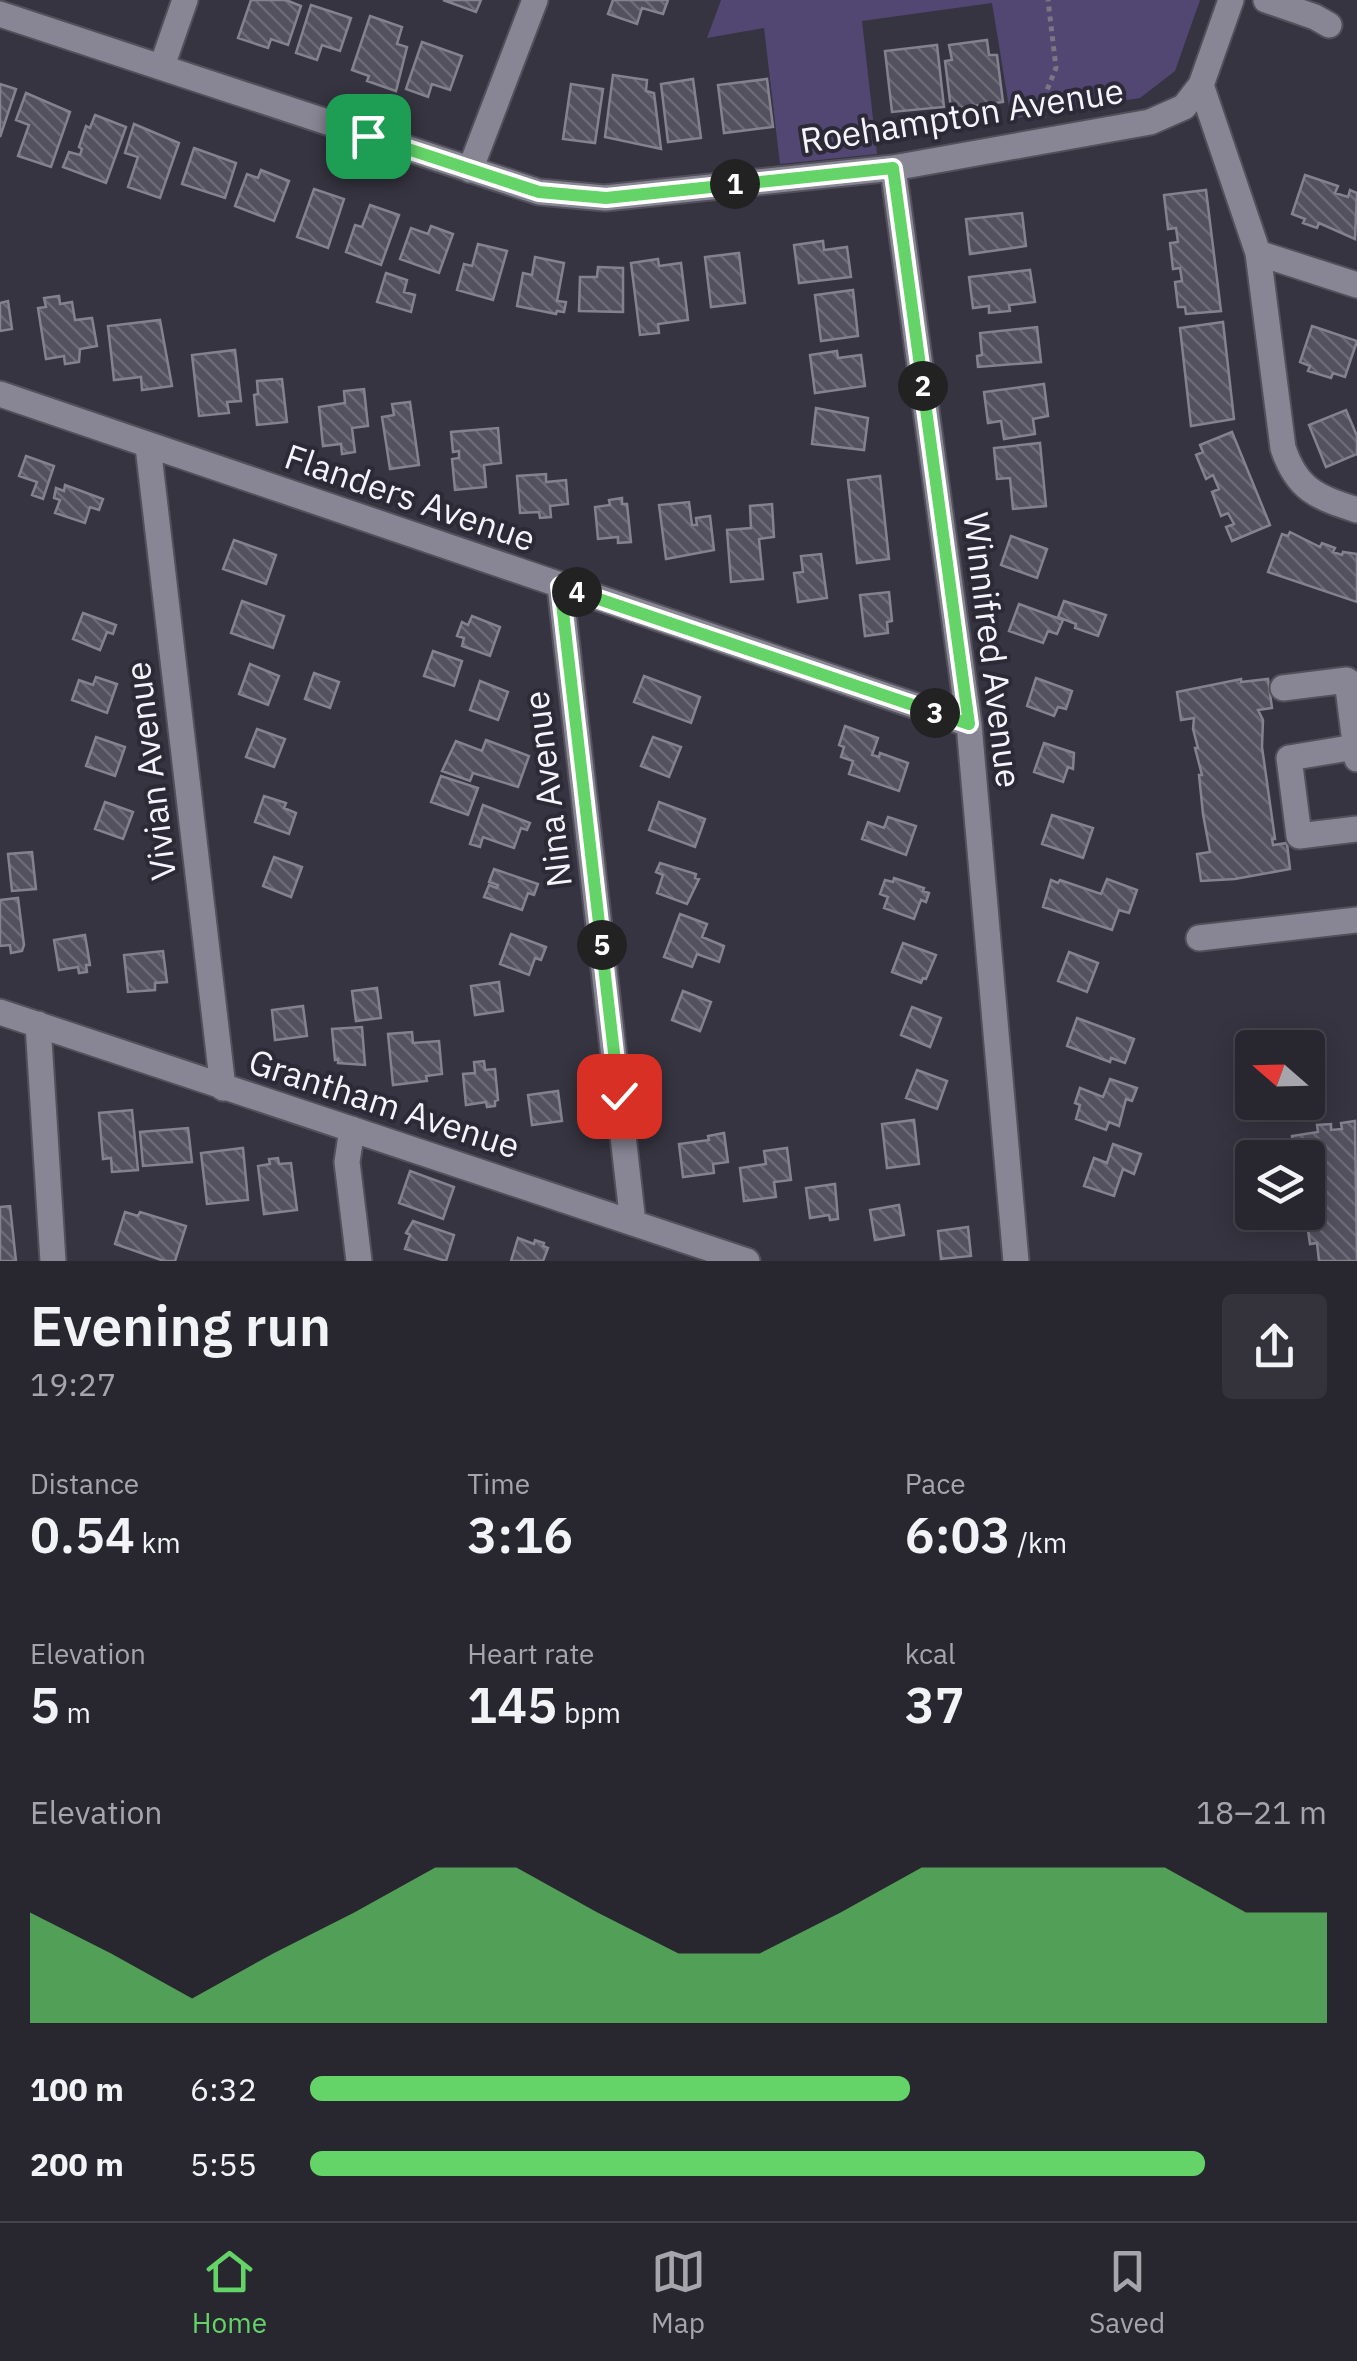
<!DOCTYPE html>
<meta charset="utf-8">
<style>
body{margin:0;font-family:"IBM Plex Sans",sans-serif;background:#34333c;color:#f1f3f6;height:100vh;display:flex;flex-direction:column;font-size:38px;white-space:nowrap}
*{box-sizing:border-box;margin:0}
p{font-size:32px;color:#a5a5ab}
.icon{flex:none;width:55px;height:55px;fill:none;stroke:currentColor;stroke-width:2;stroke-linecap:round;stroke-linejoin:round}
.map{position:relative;height:1261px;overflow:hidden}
.drawer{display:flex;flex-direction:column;background:#282730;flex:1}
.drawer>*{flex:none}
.needle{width:65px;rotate:290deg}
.buttons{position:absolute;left:1235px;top:1030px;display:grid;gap:20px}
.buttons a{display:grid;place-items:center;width:90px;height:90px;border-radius:10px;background:#282730;box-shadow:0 5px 25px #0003,0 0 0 2px #44444c;font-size:50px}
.pin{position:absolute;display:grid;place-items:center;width:85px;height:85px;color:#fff;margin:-42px;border-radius:20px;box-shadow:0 5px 15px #0006}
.km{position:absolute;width:50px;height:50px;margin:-25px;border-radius:50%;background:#222;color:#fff;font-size:28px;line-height:50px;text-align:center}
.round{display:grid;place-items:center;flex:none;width:105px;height:105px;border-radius:10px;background:#34333c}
.head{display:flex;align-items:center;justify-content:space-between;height:170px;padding:0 30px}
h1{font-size:55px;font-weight:600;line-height:75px}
.metrics{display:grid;grid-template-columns:repeat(3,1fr);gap:15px;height:170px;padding:10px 30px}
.metrics div{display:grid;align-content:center}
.metrics b{font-size:50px;font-weight:600}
.metrics small{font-size:28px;font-weight:400}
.metrics p{font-size:28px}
.chart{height:280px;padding:20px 30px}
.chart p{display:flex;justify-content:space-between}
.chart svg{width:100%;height:180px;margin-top:10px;fill:#64d468;opacity:.7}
ul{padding:0 30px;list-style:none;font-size:32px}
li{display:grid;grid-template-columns:160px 120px 1fr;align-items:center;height:75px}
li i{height:25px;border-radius:12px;background:#64d468}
.tab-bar{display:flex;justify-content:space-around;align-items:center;height:140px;border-top:2px solid #44444c;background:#282730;font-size:28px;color:#a5a5ab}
.tab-bar a{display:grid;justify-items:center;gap:5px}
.tab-bar .on{color:#64d468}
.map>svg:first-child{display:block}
.green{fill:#514772}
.building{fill:url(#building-back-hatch);stroke:#858290;stroke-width:2.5}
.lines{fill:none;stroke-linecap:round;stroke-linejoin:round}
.minor-casing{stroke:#52505a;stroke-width:29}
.path{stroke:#797782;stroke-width:5;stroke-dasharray:5 5;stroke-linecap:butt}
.minor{stroke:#888694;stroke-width:25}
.route-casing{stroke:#fff;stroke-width:20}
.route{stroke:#64d468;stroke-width:12}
.labels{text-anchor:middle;stroke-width:8;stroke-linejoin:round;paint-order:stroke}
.street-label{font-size:35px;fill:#f5f4fc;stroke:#2c2a36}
</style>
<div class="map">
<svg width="1357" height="1261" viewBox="0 0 1357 1261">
<defs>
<pattern id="building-back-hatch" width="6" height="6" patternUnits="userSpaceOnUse" patternTransform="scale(2.5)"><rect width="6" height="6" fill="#53515e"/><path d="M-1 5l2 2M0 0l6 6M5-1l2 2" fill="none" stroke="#6c6b76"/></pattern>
</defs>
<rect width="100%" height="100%" fill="#363440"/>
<path class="green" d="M721 0H1200L1175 71 1140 98 1011 119 992 3 862 21 877 154 780 164 764 28 707 38Z"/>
<path class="building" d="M251 0H286L301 6 288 45 271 39 268 48 238 38Z
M443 0H481L476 12Z
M613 0H668L663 14 642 8 637 24 608 14Z
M311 5 351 18 340 51 322 45 317 60 296 53Z
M370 16 402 27 397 44 407 47 396 91 367 81 369 76 352 70Z
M987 40 989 55H997L1003 102 951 109 945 61 952 60 949 45Z
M422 42 462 56 450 90 432 84 428 97 406 89Z
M937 45 944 107 892 112 885 51Z
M613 75 647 80 646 91 654 93 661 149 605 137Z
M693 79 701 138 668 142 661 84Z
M767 79 773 127 724 133 718 85Z
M0 84 16 89 0 137Z
M571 84 603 89 595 143 563 139Z
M26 93 70 112 51 167 18 156 29 125 16 120Z
M95 115 126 127 106 183 63 167 69 152 80 155 82 149 79 147 86 126 90 128Z
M134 124 179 143 160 198 128 187 138 157 125 153Z
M194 148 236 163 225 198 182 184Z
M261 170 289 181 274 221 235 206 247 174 258 178Z
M1305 175 1338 186 1335 193 1348 197 1350 190 1357 193 1355 239 1319 223 1317 228 1303 223 1305 219 1292 214Z
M314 189 344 199 328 248 297 237Z
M1206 190 1221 311 1186 314 1185 307H1178L1175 282 1182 281 1180 268 1173 269 1170 243 1178 242 1176 228 1168 229 1164 195Z
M370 205 399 215 381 265 346 252 355 225 362 227Z
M1022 213 1026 246 970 254 966 219Z
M431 226 453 234 439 273 400 259 411 228 428 234Z
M823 241 824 250 847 247 851 277 799 283 794 245Z
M478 244 507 251 493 300 457 290 464 264 472 266Z
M739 253 745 303 711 307 705 257Z
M535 257 564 263 557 301 566 302 564 312 557 311 556 314 517 306 523 273 532 275Z
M658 259 659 266 681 263 688 320 658 324 659 333 640 335 631 263Z
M598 267 623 268V312L579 311 580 277H597Z
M1030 270 1035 302 1009 305 1010 311 989 313V306L973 308 969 277Z
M386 273 407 280 404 292 415 295 411 312 377 302Z
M853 290 858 336 821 341 815 295Z
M59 296 60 304 72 302 75 320 92 318 97 346 80 349 79 362 65 364 64 356 46 359 38 308 46 307 44 298Z
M8 301 12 329 0 331V303Z
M160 320 172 386 142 390 141 377 114 380 108 326Z
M1223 322 1234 419 1191 426 1180 328Z
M1312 326 1357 341 1345 377 1333 373 1331 378 1308 371 1310 366 1300 362Z
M1037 327 1041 362 978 367 977 356 982 355 980 333Z
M235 350 241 401 227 402 229 413 199 416 192 355Z
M837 351 838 358 861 355 865 386 815 393 810 355Z
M282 379 287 422 257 425 254 395 258 394 257 381Z
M1044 384 1048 416 1033 419 1035 434 1004 439 1001 421 988 423 984 392Z
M364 389 368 426 352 428 355 452 342 454 341 444 323 446 319 407 345 403 344 391Z
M410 402 419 465 390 469 382 417 394 415 392 404Z
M816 408 868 418 864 450 812 444Z
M1346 410 1357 436V454L1326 467 1309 425Z
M498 428 501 463 484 465 486 487 455 490 452 459 459 458V451L453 452 451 432Z
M1232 432 1270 525 1232 541 1226 527 1234 524 1228 513 1221 516 1212 492 1219 489 1213 475 1206 479 1196 455 1203 452 1200 445Z
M1040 443 1046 506 1013 509 1010 478 997 479 994 448Z
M26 456 54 466 43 499 32 495 37 482 19 476Z
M546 474V482L566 480 568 504 550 506 551 517 540 518 539 512 520 513 517 476Z
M880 476 889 559 857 563 848 480Z
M65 485 103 499 99 510 90 507 85 523 55 513 60 500 54 498 56 488 64 491Z
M622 498V504H627L631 542 618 543V537L598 539 595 507 610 505 609 500Z
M689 502 692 525H697L696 518 710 516 714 550 666 559 659 505Z
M772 504 774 537 759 539 763 579 731 582 727 530 751 528 750 506Z
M1290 532 1320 547 1322 543 1335 548 1333 552 1342 555 1343 552 1357 554V602L1268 572 1282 534 1288 536Z
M1011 536 1047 549 1037 578 1001 565Z
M234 540 276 555 266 584 223 569Z
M821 554 827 598 798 602 794 573 803 572 801 556Z
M889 592 892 621 887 622 888 633 865 636 860 595Z
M242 601 284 616 273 648 231 633Z
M1064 601 1106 615 1098 636 1075 628 1076 624 1058 617Z
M1019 604 1063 620 1057 634 1048 631 1043 643 1009 631Z
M83 613 116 625 113 634 107 632 100 650 73 639Z
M472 616 500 627 490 656 462 646 464 638 457 636 462 622 468 625Z
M433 651 462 661 454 686 424 676Z
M250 664 279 676 268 705 239 694Z
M314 673 339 682 330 708 305 699Z
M644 676 700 697 691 723 634 702Z
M96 677 117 684 107 713 72 700 79 680 93 685Z
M1036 678 1072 691 1066 709 1058 707 1054 716 1027 706Z
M1241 679V682L1268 679 1272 708 1258 710 1263 720 1262 747 1275 839H1272L1273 845 1287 843 1290 869 1235 879 1201 881 1197 854 1210 852 1203 814 1199 775H1202L1195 748H1198L1193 729 1194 718 1181 720 1177 692Z
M480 681 508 692 498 720 470 710Z
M845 726 878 738 872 755 879 757 880 753 908 763 899 791 849 774 853 761 841 757 844 747 839 745Z
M257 729 285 739 274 767 246 757Z
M96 737 125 747 115 776 86 766Z
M653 737 681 747 669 777 641 766Z
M486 740 529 756 518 787 473 773 470 781 442 771 456 741 482 751Z
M1044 743 1074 753 1073 769 1068 767 1063 782 1034 772Z
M441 776 478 788 468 815 431 802Z
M264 796 286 803 284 808 296 813 289 834 255 822Z
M105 802 133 812 123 839 95 829Z
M659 802 705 819 695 847 649 830Z
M483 805 530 823 527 830 521 828 514 848 483 837 480 847 470 844Z
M1052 815 1093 828 1083 858 1042 844Z
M888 817 916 826 906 855 862 839 868 822 884 828Z
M32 852 36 889 12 891 8 854Z
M274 857 302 867 291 897 263 886Z
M660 863 696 874 695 878 699 879 687 904 657 893 663 875 656 872Z
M494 869 538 884 534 895 528 893 522 910 484 897 489 885 497 888 498 885 489 882Z
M894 878 924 888 923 891 929 893 926 902 921 900 914 919 884 908 888 897 880 894 885 880 893 882Z
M1107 879 1137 890 1129 913 1119 910 1112 930 1043 907 1051 880 1058 883 1060 880 1101 894Z
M18 898 24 945 22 951 11 953 10 945 0 946V900Z
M680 914 707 924 702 937 724 946 719 962 697 954 692 967 664 957Z
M511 934 546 947 541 960 535 958 529 975 500 964Z
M85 935 90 965H86L87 972 79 973 78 967 59 970 54 940Z
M903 943 936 955 926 979 923 978 921 983 892 972Z
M163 951 167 982 155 983V990L128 992 124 955Z
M1069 952 1098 963 1087 992 1058 981Z
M499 982 503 1011 475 1015 471 986Z
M377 988 381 1018 356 1021 352 991Z
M683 991 711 1002 700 1031 672 1020Z
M303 1006 307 1036 275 1040 272 1010Z
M912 1007 941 1018 930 1047 901 1035Z
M1077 1018 1134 1039 1125 1063 1111 1058 1110 1062 1067 1046Z
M362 1027 365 1065 338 1063V1059L335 1060 332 1029Z
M412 1032 413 1043 439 1041 442 1074 426 1076 427 1081 393 1085 388 1034Z
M484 1061 485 1070 495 1069 498 1100 495 1101V1106L487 1107 486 1102 466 1105 463 1074 475 1073 474 1062Z
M917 1070 947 1081 937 1109 906 1098Z
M1110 1079 1137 1088 1132 1101 1126 1099 1119 1126 1109 1122 1106 1130 1076 1119 1080 1105 1075 1103 1080 1088 1103 1097Z
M558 1091 562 1121 532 1125 528 1095Z
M132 1110 138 1170 112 1172 111 1158 103 1159 99 1113Z
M914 1120 919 1164 887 1168 882 1124Z
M1355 1121 1357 1261H1319L1317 1243 1310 1244 1306 1216 1314 1215 1308 1158H1295L1292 1136 1318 1132 1317 1125 1331 1124V1130L1342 1129 1341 1123Z
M188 1128 192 1162 143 1166 140 1132Z
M724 1133 728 1162 713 1164 714 1173 683 1177 679 1144 709 1140 708 1136Z
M1113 1144 1141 1154 1134 1174 1123 1169 1114 1196 1084 1186 1094 1158 1107 1163Z
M243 1148 248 1200 207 1204 201 1153Z
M787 1148 791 1180 774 1182 776 1197 744 1201 740 1168 766 1164 764 1151Z
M278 1158 279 1164 291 1163 297 1210 264 1214 258 1166 270 1164 269 1159Z
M410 1171 454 1187 443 1219 399 1203Z
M835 1184 838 1219 830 1220 829 1215 810 1218 806 1188Z
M899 1205 904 1235 875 1240 870 1210Z
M10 1206 16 1261H0V1207Z
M125 1212 138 1216 140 1212 186 1226 175 1261H164L115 1244Z
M413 1221 454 1235 446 1261 405 1249 410 1235 406 1233Z
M968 1227 971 1256 941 1259 938 1231Z
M518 1238 534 1244 535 1240 544 1243 543 1246 548 1248 543 1261H511Z"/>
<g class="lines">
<defs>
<path id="minor" d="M1266 0 1315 17 1329 25
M0 14 539 192 605 198 893 168 1150 122 1184 107 1201 85 1231 0
M162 66 185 0
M1201 85 1258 253 1283 448C1297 490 1317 497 1357 510
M893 168 969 724 1016 1261
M470 170 535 0
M1258 253 1357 285
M0 394 969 724
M148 446 223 1088
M560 586 633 1223
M1283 688 1347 680 1357 759
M1355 747 1289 758 1299 836 1357 829
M1199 938 1357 920
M0 1012 747 1261
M38 1024 53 1261
M352 1129 347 1162 359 1261"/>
</defs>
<use href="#minor" class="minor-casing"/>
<path class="path" d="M1043 118 1041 105 1056 68 1048 0"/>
<use href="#minor" class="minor"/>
</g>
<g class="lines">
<defs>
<path id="route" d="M368 136 539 192 606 198 893 168 969 724 560 586 619 1096"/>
</defs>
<use href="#route" class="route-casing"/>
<use href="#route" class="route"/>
</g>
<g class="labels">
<g class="street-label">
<text transform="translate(962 116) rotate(-9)" y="12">Roehampton Avenue</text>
<text transform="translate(410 498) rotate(19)" y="12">Flanders Avenue</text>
<text transform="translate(992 650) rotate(83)" y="12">Winnifred Avenue</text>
<text transform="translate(151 771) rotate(-97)" y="12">Vivian Avenue</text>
<text transform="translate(548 789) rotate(-97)" y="12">Nina Avenue</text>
<text transform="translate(384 1104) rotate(18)" y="12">Grantham Avenue</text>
</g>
</g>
</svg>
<div class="buttons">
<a><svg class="needle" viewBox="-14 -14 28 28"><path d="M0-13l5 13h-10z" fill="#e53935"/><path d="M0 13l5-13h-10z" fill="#a5a5ab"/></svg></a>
<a><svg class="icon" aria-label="layers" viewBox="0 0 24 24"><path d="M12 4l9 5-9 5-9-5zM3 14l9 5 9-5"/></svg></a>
</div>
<div class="pin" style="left:368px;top:136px;background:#1e9e55"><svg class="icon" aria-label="arrive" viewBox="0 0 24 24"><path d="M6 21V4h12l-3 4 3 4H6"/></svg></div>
<div class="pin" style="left:619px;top:1096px;background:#d93025"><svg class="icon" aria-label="check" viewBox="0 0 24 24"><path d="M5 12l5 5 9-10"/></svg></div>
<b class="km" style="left:735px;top:184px">1</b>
<b class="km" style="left:923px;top:386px">2</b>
<b class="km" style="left:935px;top:713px">3</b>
<b class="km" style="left:577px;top:592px">4</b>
<b class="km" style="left:602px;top:945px">5</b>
</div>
<section class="drawer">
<div class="head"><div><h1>Evening run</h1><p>19:27</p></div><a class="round"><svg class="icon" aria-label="share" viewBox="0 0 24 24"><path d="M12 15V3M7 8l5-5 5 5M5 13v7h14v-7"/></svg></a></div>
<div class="metrics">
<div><p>Distance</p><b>0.54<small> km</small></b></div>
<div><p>Time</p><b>3:16</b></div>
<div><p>Pace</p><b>6:03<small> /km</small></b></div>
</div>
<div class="metrics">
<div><p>Elevation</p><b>5<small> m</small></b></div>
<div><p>Heart rate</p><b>145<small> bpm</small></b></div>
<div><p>kcal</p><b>37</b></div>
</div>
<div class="chart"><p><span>Elevation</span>18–21 m</p>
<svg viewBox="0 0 160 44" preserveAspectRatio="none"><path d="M0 44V17L10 27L20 38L30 27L40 17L50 6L60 6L70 17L80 27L90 27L100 17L110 6L120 6L130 6L140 6L150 17L160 17V44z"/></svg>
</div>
<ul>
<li><b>100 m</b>6:32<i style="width:59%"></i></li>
<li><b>200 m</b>5:55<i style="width:88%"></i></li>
</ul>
</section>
<nav class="tab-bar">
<a class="on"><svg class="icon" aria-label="home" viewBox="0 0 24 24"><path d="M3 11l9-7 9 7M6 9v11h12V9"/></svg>Home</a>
<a><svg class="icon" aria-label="map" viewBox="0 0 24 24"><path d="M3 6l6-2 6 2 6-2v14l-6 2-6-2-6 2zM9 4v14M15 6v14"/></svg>Map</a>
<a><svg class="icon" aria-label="saved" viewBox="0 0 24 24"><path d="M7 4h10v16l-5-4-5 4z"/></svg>Saved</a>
</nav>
